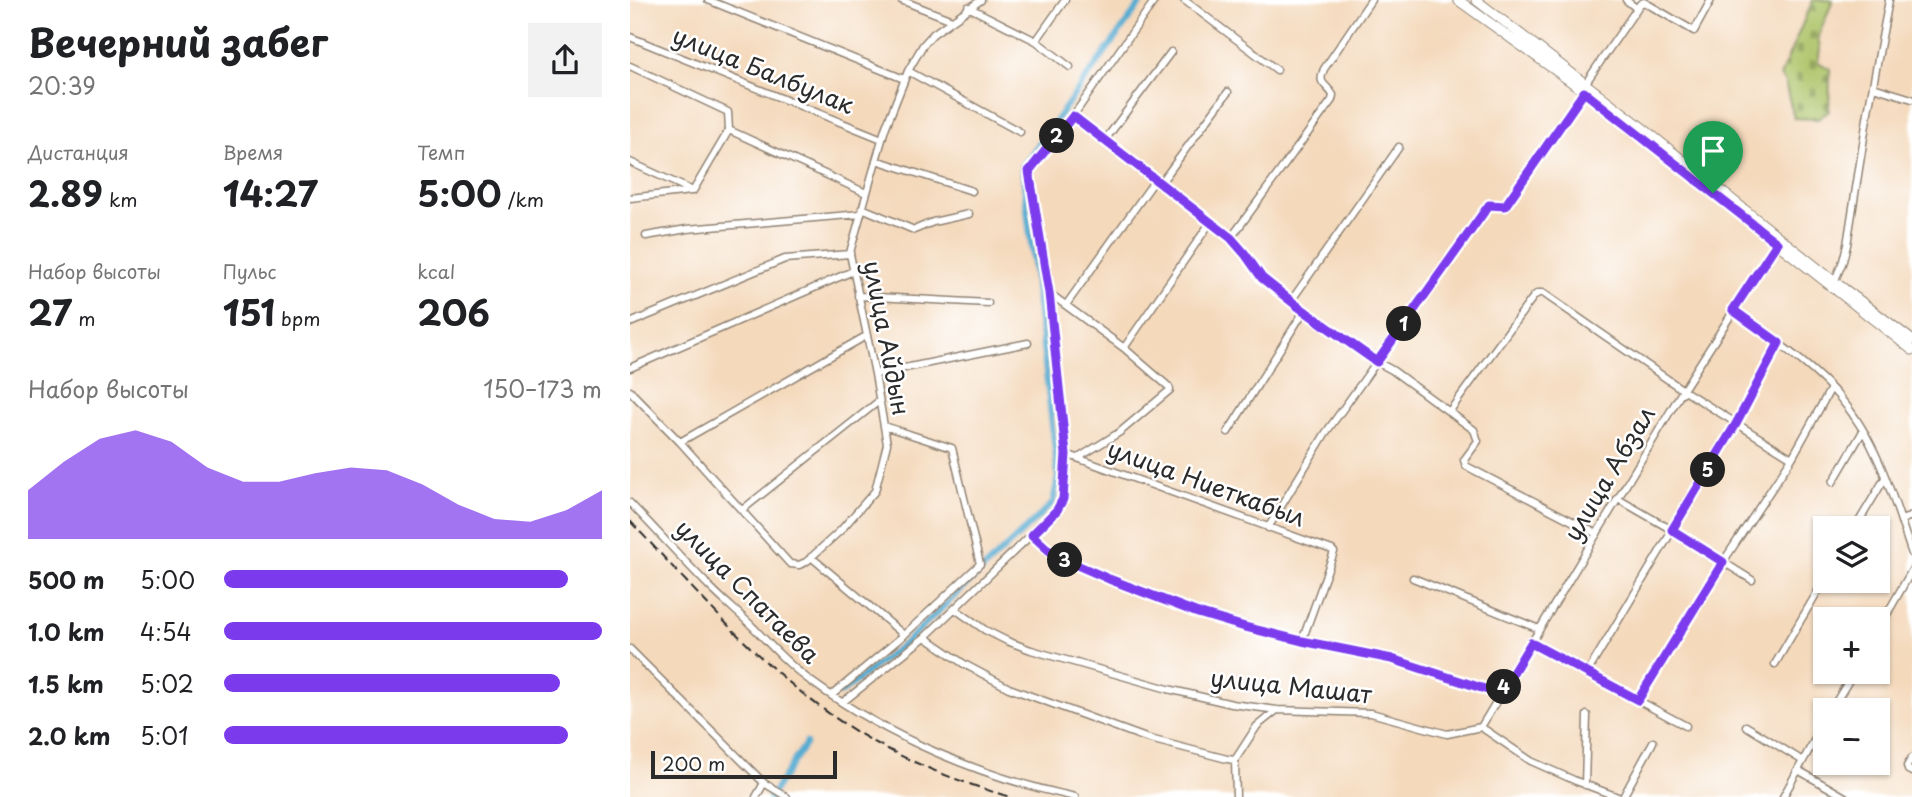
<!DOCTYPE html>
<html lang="ru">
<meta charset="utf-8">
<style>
body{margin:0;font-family:"Playpen Sans",sans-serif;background:#f2f2f2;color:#202124;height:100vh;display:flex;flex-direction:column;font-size:26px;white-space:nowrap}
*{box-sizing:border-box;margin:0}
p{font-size:23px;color:#757577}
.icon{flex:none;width:38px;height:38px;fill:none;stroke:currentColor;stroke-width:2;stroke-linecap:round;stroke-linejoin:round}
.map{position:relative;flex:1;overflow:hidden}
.side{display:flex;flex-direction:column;background:#fff;width:630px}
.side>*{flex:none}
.fabs{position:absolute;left:1183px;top:516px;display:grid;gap:14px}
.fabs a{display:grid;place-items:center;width:77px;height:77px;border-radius:0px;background:#fff;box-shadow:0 2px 5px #0004;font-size:35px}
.scale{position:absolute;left:21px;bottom:18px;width:186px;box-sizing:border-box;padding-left:7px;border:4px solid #2b2b2b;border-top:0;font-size:19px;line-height:24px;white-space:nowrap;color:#2b2b2b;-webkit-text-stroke:5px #fff;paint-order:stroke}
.pin{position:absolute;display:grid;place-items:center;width:60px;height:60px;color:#fff;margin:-72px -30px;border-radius:50% 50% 50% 0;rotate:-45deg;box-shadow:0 0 7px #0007}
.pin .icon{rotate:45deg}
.km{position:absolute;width:35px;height:35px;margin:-18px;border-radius:50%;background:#222;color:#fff;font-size:19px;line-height:35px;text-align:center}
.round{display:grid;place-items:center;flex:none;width:74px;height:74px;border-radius:0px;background:#f2f2f2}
.head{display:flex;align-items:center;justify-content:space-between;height:119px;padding:0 28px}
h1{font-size:38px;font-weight:700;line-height:52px}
.metrics{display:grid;grid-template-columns:repeat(3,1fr);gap:10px;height:119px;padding:7px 28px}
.metrics div{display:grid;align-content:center}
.metrics b{font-size:35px;font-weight:700}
.metrics small{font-size:19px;font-weight:400}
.metrics p{font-size:19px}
.chart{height:196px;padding:14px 28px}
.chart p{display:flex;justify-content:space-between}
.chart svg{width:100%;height:126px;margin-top:7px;fill:#7c3aed;opacity:.7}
ul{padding:0 28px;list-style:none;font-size:23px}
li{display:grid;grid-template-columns:112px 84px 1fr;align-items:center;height:52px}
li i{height:18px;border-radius:9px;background:#7c3aed}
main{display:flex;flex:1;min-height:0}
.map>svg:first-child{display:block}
.cemetery{fill:url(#cemetery-stones);stroke:#6c784a;stroke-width:2}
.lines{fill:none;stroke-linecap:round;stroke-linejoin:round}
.canal{stroke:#54acd1;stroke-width:6}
.street-casing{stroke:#908273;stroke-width:9}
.primary-casing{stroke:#908273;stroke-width:11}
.street{stroke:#fff;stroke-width:6}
.primary{stroke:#fff;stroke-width:9}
.rail{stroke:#2b2b2b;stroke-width:2;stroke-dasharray:10 5;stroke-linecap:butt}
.route-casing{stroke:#fff;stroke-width:14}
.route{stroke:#7c3aed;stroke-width:9}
.labels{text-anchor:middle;stroke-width:5;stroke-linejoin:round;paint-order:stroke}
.street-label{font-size:24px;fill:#2b2b2b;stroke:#fff}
</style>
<main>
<section class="side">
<div class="head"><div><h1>Вечерний забег</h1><p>20:39</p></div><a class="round"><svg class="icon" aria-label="share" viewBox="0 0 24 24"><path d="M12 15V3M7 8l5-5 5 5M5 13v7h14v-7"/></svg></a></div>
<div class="metrics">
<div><p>Дистанция</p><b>2.89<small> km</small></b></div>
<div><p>Время</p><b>14:27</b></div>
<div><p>Темп</p><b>5:00<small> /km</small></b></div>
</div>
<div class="metrics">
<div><p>Набор высоты</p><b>27<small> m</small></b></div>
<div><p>Пульс</p><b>151<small> bpm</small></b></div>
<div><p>kcal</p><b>206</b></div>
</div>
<div class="chart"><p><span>Набор высоты</span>150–173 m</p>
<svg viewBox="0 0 160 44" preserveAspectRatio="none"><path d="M0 44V27L10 17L20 9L30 6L40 10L50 19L60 24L70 24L80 21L90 19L100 20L110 25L120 32L130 37L140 38L150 34L160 27V44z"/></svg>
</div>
<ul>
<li><b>500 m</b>5:00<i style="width:91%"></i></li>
<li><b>1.0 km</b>4:54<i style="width:100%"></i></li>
<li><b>1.5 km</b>5:02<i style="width:89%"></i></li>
<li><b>2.0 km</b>5:01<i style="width:91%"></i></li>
</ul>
</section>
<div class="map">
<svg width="1282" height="797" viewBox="0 0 1282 797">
<defs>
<pattern id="cemetery-stones" width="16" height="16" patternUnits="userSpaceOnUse" patternTransform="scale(1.75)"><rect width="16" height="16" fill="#adc469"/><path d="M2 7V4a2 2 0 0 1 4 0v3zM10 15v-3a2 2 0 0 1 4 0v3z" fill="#8d9f57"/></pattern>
</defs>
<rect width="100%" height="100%" fill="#fff"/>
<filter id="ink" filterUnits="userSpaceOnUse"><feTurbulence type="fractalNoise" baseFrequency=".0143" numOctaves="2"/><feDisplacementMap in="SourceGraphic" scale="14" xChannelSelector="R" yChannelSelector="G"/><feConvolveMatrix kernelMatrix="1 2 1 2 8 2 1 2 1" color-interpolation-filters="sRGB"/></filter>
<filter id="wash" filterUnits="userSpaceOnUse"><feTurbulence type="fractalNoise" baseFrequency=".00686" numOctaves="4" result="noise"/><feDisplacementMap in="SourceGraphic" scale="28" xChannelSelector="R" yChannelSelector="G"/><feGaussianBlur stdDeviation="1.57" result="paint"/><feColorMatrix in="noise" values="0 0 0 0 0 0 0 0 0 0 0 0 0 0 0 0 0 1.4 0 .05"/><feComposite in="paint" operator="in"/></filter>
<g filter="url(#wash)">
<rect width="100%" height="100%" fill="#f4d9bb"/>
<path class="cemetery" d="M1183 0H1203L1188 37 1190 49 1188 62 1200 69 1199 111 1188 119 1164 118 1155 83 1150 76Z"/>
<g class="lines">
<path class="canal" d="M211 693 276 642 423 503 428 476 392 167 513 0
M140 797 176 743"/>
</g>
</g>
<g filter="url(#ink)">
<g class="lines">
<defs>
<path id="street" d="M78 0 274 79
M271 0 322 20
M554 0 647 70
M996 0 1006 8
M338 7 406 41 440 67
M0 37 252 139
M406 41 435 0
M0 66 98 112 99 130 236 193
M278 71 390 132
M955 84 1010 4 1014 2 1064 31 1081 0
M1243 87 1282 99
M443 116 601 238 615 254 632 278 666 305 747 362 762 370 844 430 848 441 834 460 836 466 967 534
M475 140 541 52
M246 160 342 191
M0 162 63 191 99 130
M530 184 598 92
M0 198 61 191
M232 208 284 230 303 222 339 214
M16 236 57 229 231 214
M601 238 702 100 703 95C696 83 687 85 694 69L741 0
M1203 285 1213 261 1217 245 1238 112 1259 0
M419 293 494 348 539 387 540 390 490 432 448 458
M228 296 358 303
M661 301 769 147
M436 305 525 180
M1103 310C1138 336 1184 366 1211 399 1248 442 1264 501 1282 554
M0 323 155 259 220 254
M494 348 580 223
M0 368 223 271
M245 374 398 343
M0 391 50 442 160 564 169 565 176 562 211 530 245 491 257 444 245 374 220 254 221 249 255 129 278 71 293 45 303 34 351 0
M819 412 904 296 908 293H913L1053 390 1162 458
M598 432 674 311
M50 442 236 336
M436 454 702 550 704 552 672 641
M1203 482 1233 431
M988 499 1042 530 1122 580
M0 503C27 531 53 560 81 588 95 602 110 614 124 628 142 647 161 667 182 682 259 738 352 777 445 797
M112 510 249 401
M1271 520 1282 516
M638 528 695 434 859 205 875 206 954 91
M1225 528 1255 478
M402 535 424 555 479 579 568 613 672 641 762 659 870 694
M181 557 274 635
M783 578 909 629
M325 609 355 630 377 641 401 650 538 689 602 704 647 710 741 713 817 734 851 727 901 761 946 781 988 797
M1248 630 1282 570
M295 637 334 664 379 688 516 738 597 759 605 760 627 726 647 710
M901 643 1056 726
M0 649 134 783 157 797
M1145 664 1195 579
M957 673 1106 424 1149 343
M202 695 274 635 350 564 322 448 254 426
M1008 700 1093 562 1162 458 1201 388
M213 702 295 637 427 510 433 499 436 454 419 293 399 171 443 116 525 0
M1201 710 1224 672
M1116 726 1173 761
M851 727 1053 390 1147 243
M1282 758 1277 766 1278 770 1282 772
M605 760 606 797
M1168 770 1215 797
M955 785 957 715
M126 797 134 783
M993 797 1023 742
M1153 797 1195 721"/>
<path id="primary" d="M828 0 954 91 1282 350
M846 0 1004 121 1205 282 1282 340"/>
</defs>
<use href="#street" class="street-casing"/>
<use href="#primary" class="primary-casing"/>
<use href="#street" class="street"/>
<use href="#primary" class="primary"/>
<path class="rail" d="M0 521C70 595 139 678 227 732 275 761 326 781 380 797"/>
</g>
</g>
<g class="lines" filter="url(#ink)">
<defs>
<path id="route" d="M954 92 1147 243 1103 310 1149 343 1106 424 1042 530 1093 562 1008 700 901 643 870 694 762 659 672 641 615 627 568 613 479 579 424 555 402 535 427 510 433 499 436 454 419 293 399 171 443 116 601 238 615 254 632 278 666 305 747 362 859 205 875 206Z"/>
</defs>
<use href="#route" class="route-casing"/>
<use href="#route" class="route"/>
</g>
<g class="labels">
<g class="street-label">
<text transform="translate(133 71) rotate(22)" y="8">улица Балбулак</text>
<text transform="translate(256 338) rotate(79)" y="8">улица Айдын</text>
<text transform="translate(980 474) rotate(-59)" y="8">улица Абзал</text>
<text transform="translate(576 484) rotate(20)" y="8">улица Ниеткабыл</text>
<text transform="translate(117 592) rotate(45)" y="8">улица Спатаева</text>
<text transform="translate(661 687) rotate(6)" y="8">улица Машат</text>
</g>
</g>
</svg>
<div class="fabs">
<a><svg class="icon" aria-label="layers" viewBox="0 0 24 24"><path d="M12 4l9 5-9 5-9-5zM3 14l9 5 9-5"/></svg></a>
<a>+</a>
<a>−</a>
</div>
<div class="scale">200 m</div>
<div class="pin" style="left:1083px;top:193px;background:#1e9e55"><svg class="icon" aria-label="arrive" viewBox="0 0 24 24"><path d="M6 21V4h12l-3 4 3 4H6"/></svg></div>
<b class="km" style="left:774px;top:324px">1</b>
<b class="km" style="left:427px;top:136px">2</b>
<b class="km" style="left:435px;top:560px">3</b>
<b class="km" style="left:874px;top:687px">4</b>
<b class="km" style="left:1078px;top:470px">5</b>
</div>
</main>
